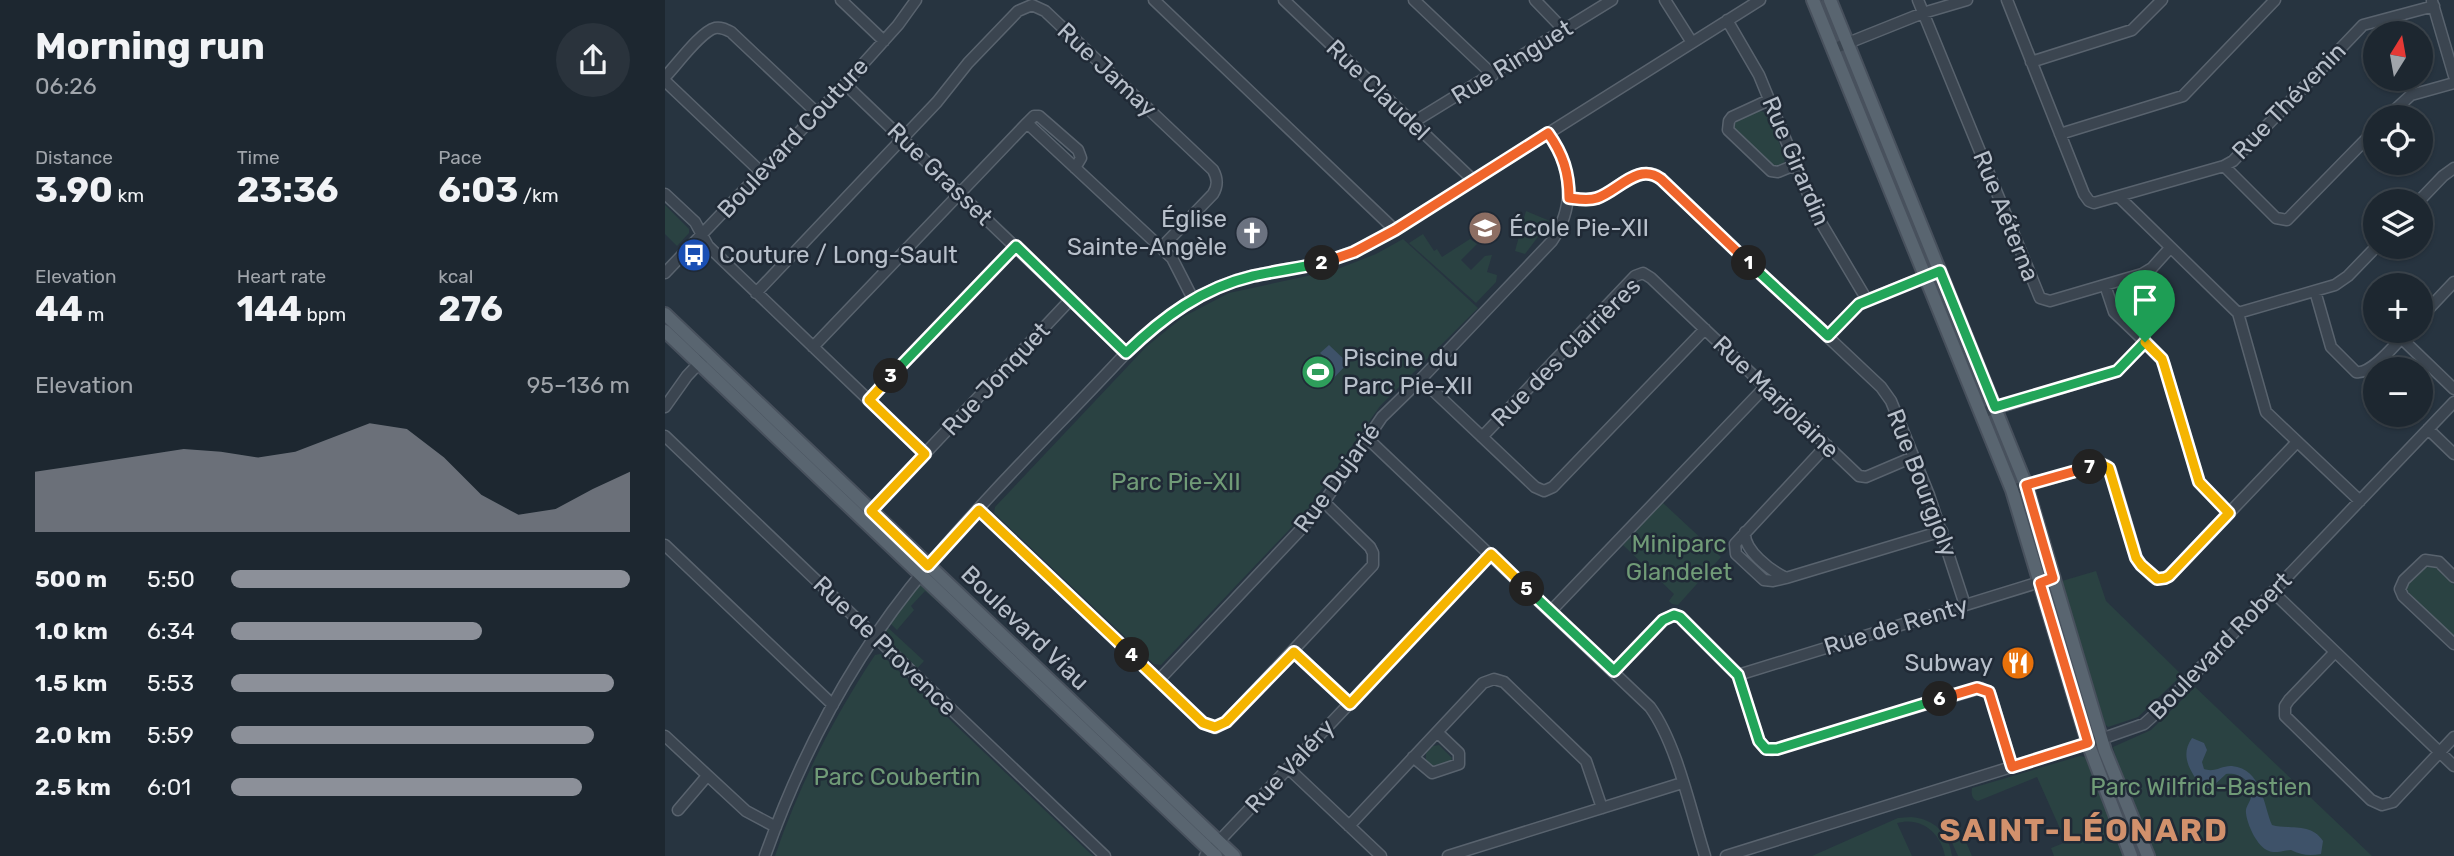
<!DOCTYPE html>
<meta charset="utf-8">
<style>
body{margin:0;font-family:Rubik,sans-serif;background:#2a333c;color:#f1f3f6;height:100vh;display:flex;flex-direction:column;font-size:26px;white-space:nowrap}
*{box-sizing:border-box;margin:0}
p{font-size:23px;color:#a0a5ab}
.icon{flex:none;width:38px;height:38px;fill:none;stroke:currentColor;stroke-width:2;stroke-linecap:round;stroke-linejoin:round}
.map{position:relative;flex:1;overflow:hidden}
.drawer{display:flex;flex-direction:column;background:#1d2730;width:665px}
.drawer>*{flex:none}
.needle{width:46px;rotate:11deg}
.fabs{position:absolute;left:1698px;top:21px;display:grid;gap:14px}
.fabs a{display:grid;place-items:center;width:70px;height:70px;border-radius:50%;background:#1d2730;box-shadow:0 2px 5px #0004,0 0 0 2px #3b444c;font-size:35px}
.pin{position:absolute;display:grid;place-items:center;width:60px;height:60px;color:#fff;margin:-72px -30px;border-radius:50% 50% 50% 0;rotate:-45deg;box-shadow:0 0 7px #0007}
.pin .icon{rotate:45deg}
.km{position:absolute;width:35px;height:35px;margin:-18px;border-radius:50%;background:#222;color:#fff;font-size:19px;line-height:35px;text-align:center}
.round{display:grid;place-items:center;flex:none;width:74px;height:74px;border-radius:37px;background:#2a333c}
.head{display:flex;align-items:center;justify-content:space-between;height:119px;padding:0 35px}
h1{font-size:38px;font-weight:700;line-height:52px}
.figures{display:grid;grid-template-columns:repeat(3,1fr);gap:10px;height:119px;padding:7px 35px}
.figures div{display:grid;align-content:center}
.figures b{font-size:35px;font-weight:700}
.figures small{font-size:19px;font-weight:400}
.figures p{font-size:19px}
.chart{height:196px;padding:14px 35px}
.chart p{display:flex;justify-content:space-between}
.chart svg{width:100%;height:126px;margin-top:7px;fill:#8c9099;opacity:.7}
ul{padding:0 35px;list-style:none;font-size:23px}
li{display:grid;grid-template-columns:112px 84px 1fr;align-items:center;height:52px}
li i{height:18px;border-radius:9px;background:#8c9099}
main{display:flex;flex:1;min-height:0}
.map>svg:first-child{display:block}
.green{fill:#2a4242}
.water{fill:#3e5269}
.lines{fill:none;stroke-linecap:round;stroke-linejoin:round}
.minor-casing{stroke:#59636e;stroke-width:13}
.major-casing{stroke:#48515d;stroke-width:16}
.minor{stroke:#3b4550;stroke-width:10}
.major{stroke:#596570;stroke-width:12}
.split-1-casing{stroke:#fff;stroke-width:14}
.split-2-casing{stroke:#fff;stroke-width:14}
.split-3-casing{stroke:#fff;stroke-width:14}
.split-4-casing{stroke:#fff;stroke-width:14}
.split-5-casing{stroke:#fff;stroke-width:14}
.split-6-casing{stroke:#fff;stroke-width:14}
.split-7-casing{stroke:#fff;stroke-width:14}
.split-8-casing{stroke:#fff;stroke-width:14}
.split-1{stroke:#22a559;stroke-width:9}
.split-2{stroke:#f0652b;stroke-width:9}
.split-3{stroke:#22a559;stroke-width:9}
.split-4{stroke:#f5b400;stroke-width:9}
.split-5{stroke:#f5b400;stroke-width:9}
.split-6{stroke:#22a559;stroke-width:9}
.split-7{stroke:#f0652b;stroke-width:9}
.split-8{stroke:#f5b400;stroke-width:9}
.labels{text-anchor:middle;stroke-width:5;stroke-linejoin:round;paint-order:stroke}
.street-label{font-size:24px;fill:#b8c0cb;stroke:#202a36}
.poi-label{font-size:24px;fill:#b8c0cb;stroke:#202a36;text-anchor:start}
.park-label{font-size:24px;fill:#709b77;stroke:#202a36}
.district-label{font-size:32px;font-weight:bold;letter-spacing:2px;fill:#d2916c;stroke:#202a36}
</style>
<main>
<section class="drawer">
<div class="head"><div><h1>Morning run</h1><p>06:26</p></div><a class="round"><svg class="icon" aria-label="share" viewBox="0 0 24 24"><path d="M12 15V3M7 8l5-5 5 5M5 13v7h14v-7"/></svg></a></div>
<div class="figures">
<div><p>Distance</p><b>3.90<small> km</small></b></div>
<div><p>Time</p><b>23:36</b></div>
<div><p>Pace</p><b>6:03<small> /km</small></b></div>
</div>
<div class="figures">
<div><p>Elevation</p><b>44<small> m</small></b></div>
<div><p>Heart rate</p><b>144<small> bpm</small></b></div>
<div><p>kcal</p><b>276</b></div>
</div>
<div class="chart"><p><span>Elevation</span>95–136 m</p>
<svg viewBox="0 0 160 44" preserveAspectRatio="none"><path d="M0 44V23L10 21L20 19L30 17L40 15L50 16L60 18L70 16L80 11L90 6L100 8L110 18L120 31L130 38L140 36L150 29L160 23V44z"/></svg>
</div>
<ul>
<li><b>500 m</b>5:50<i style="width:100%"></i></li>
<li><b>1.0 km</b>6:34<i style="width:63%"></i></li>
<li><b>1.5 km</b>5:53<i style="width:96%"></i></li>
<li><b>2.0 km</b>5:59<i style="width:91%"></i></li>
<li><b>2.5 km</b>6:01<i style="width:88%"></i></li>
</ul>
</section>
<div class="map">
<svg width="1789" height="856" viewBox="0 0 1789 856">
<rect width="100%" height="100%" fill="#273440"/>
<path class="green" d="M1092 110 1102 113 1120 157 1119 164 1111 167 1107 165 1068 127 1070 121Z
M0 205 24 229V233L12 246 0 234Z
M861 211 885 221 860 254 850 251Z
M758 234 769 251 772 249 777 257 805 239 812 244 796 260 806 270 820 256 827 255 822 272 832 275 831 282 811 303 744 243Z
M738 239 813 308 715 406 640 513 496 665 489 664 329 513 330 507 481 347 518 317 564 293 670 270 711 254Z
M997 502 1056 557 1013 605 1007 604 1004 601 1009 594 958 545Z
M1762 564 1768 565 1789 585V638L1741 590 1744 581Z
M1431 571 1441 601 1517 675 1473 717 1443 727 1440 724 1397 581Z
M256 575 301 618 298 624 260 591 246 606 249 610 232 630 222 620Z
M219 624 259 661 248 673 211 637Z
M215 654 217 655 428 856H110C134 785 169 717 210 655Z
M1530 687 1707 856H1490L1456 775 1448 747 1486 730Z
M774 745 787 758 786 761 767 766 761 761V753L768 746Z
M1415 756 1420 757 1459 856H1389L1386 848 1401 842 1372 777 1313 801C1307 800 1306 793 1307 788Z
M1246 817C1269 819 1284 833 1287 856H1280C1276 833 1256 816 1232 823L1247 856H1147L1233 818Z
M1291 819 1307 856H1293L1279 825Z"/>
<path class="water" d="M664 345 683 363 664 383 654 373 665 362 655 353Z
M1527 738 1539 743 1542 750 1537 762 1539 769C1550 773 1557 765 1567 766 1597 769 1598 804 1607 825 1624 830 1646 822 1658 841L1656 854C1644 856 1636 855 1626 850 1619 850 1610 854 1604 851 1592 847 1582 824 1581 813 1580 807 1585 803 1586 797 1588 782 1575 772 1561 774L1546 788H1538C1526 773 1514 756 1527 738Z"/>
<g class="lines">
<defs>
<path id="minor" d="M176 0 219 41
M489 0 730 230
M619 0 808 180
M749 0 828 75
M870 0 899 30
M1000 0 1026 41
M1253 0 1375 298 1385 301 1477 274 1487 268 1505 248
M1342 0 1419 194 1424 201 1429 203 1559 166 1568 161 1698 25 1769 6
M1767 1 1789 76
M1062 20 1094 75 1152 216 1202 300
M1168 49 1258 13 1302 0
M1366 62 1467 30 1497 0
M0 77C11 66 35 32 50 28 56 27 60 29 66 32L152 113
M0 81 96 172
M180 84 461 353
M1104 100 1067 117 1064 121 1063 130 1106 171 1113 172 1130 165
M1722 117 1746 95 1789 83
M362 123 369 116H374L413 150 416 158 410 168
M747 123 947 0
M1395 134 1518 96 1610 0
M1559 166 1611 218 1622 220 1710 130
M0 194 30 222 43 246 260 454
M1454 197 1573 313 1601 412 1695 501
M904 198C914 199 924 202 933 198 952 190 969 167 991 175L1216 387 1226 401 1264 495 1300 605
M1754 201 1778 176 1789 168
M0 273 180 84 233 25 251 0
M1440 285 1449 312 1497 358 1534 482 1564 513
M1650 291 1666 347 1691 372C1707 375 1732 342 1743 331
M91 293 272 102 303 63 353 11 367 5 380 11 548 170C553 179 553 186 548 194L496 248
M1573 313 1670 285 1683 276 1711 247
M1755 318 1789 282
M1162 336 1194 305 1202 300 1275 271
M1736 338 1789 389
M148 347 362 123 507 258 528 299
M756 379 870 487 879 491 888 487 1040 329
M204 400 351 246
M0 407 22 376 39 358
M1316 413 1452 371 1481 342
M1763 429 1789 454
M0 436 440 856
M817 437 970 276 978 273 986 278 1194 476 1201 477 1248 457
M702 438 985 707C1012 744 1026 812 1040 856
M1162 445 1070 544 1071 554 1099 580 1108 581 1121 578 1277 531
M1347 490 1432 465H1441L1446 471 1473 562 1488 577 1496 579 1504 576 1632 442
M314 510 539 723 550 728 561 722 708 565V553L705 547 659 502
M202 515 406 299
M1080 532C1078 550 1106 571 1121 578
M0 545 168 705
M1789 577 1774 562 1760 560 1739 580 1735 589 1738 596 1789 644
M1608 592 1789 766
M886 611 1100 387
M629 651 685 704
M1670 652 1624 700 1620 706V716L1706 800 1717 805 1728 802 1789 737
M949 671 998 620 1009 615 1015 617 1073 675 1094 741 1101 749 1107 750 1316 688 1326 696 1347 767
M1073 675 1388 578
M494 680 638 527 659 502 717 417 756 379 887 241C911 205 907 167 883 133
M0 736 81 811 111 827
M748 757 767 773 794 764V753L772 732
M623 768 716 856
M13 810 42 776
M684 826 818 683 829 679 839 682 921 761 937 808
M100 856C137 752 191 651 263 566 325 492 395 424 461 353 496 319 526 296 572 280 596 272 622 270 646 265 680 258 710 242 739 224L1095 0
M540 856 826 554
M783 856 1017 783
M1061 856 1436 739 1479 724 1498 707 1789 402"/>
<path id="major" d="M1148 0 1347 490 1423 743 1466 856
M1165 0 1361 485 1440 751 1483 856
M0 314 569 856
M0 331 551 856"/>
</defs>
<use href="#minor" class="minor-casing"/>
<use href="#major" class="major-casing"/>
<use href="#minor" class="minor"/>
<use href="#major" class="major"/>
</g>
<g class="lines">
<defs>
<path id="split-1" d="M1084 263 1163 336 1194 304 1275 271 1330 407 1452 371 1480 342"/>
<path id="split-2" d="M657 263 689 252 730 230 883 133C898 154 904 173 904 198 913 199 923 201 932 198 953 191 973 162 996 179L1084 263"/>
<path id="split-3" d="M226 376 351 246 461 353C498 317 537 288 588 276 611 271 634 268 657 263"/>
<path id="split-4" d="M226 376 204 400 260 454 206 511 263 566 314 510 467 655"/>
<path id="split-5" d="M467 655 538 723 550 727 561 722 629 652 685 704 826 554 862 589"/>
<path id="split-6" d="M862 589 949 671 998 620 1009 615 1015 617 1073 675 1094 741 1101 749H1112L1275 699"/>
<path id="split-7" d="M1275 699 1312 688 1324 692 1347 767 1423 743 1375 583 1388 578 1361 485 1425 467"/>
<path id="split-8" d="M1425 467 1436 464 1444 468 1471 558 1476 565 1492 579 1500 578 1504 576 1564 513 1534 482 1499 365 1497 359 1480 342"/>
</defs>
<use href="#split-1" class="split-1-casing"/>
<use href="#split-2" class="split-2-casing"/>
<use href="#split-3" class="split-3-casing"/>
<use href="#split-4" class="split-4-casing"/>
<use href="#split-5" class="split-5-casing"/>
<use href="#split-6" class="split-6-casing"/>
<use href="#split-7" class="split-7-casing"/>
<use href="#split-8" class="split-8-casing"/>
<use href="#split-1" class="split-1"/>
<use href="#split-2" class="split-2"/>
<use href="#split-3" class="split-3"/>
<use href="#split-4" class="split-4"/>
<use href="#split-5" class="split-5"/>
<use href="#split-6" class="split-6"/>
<use href="#split-7" class="split-7"/>
<use href="#split-8" class="split-8"/>
</g>
<defs>
<symbol id="school-disc" viewBox="-11 -11 22 22"><circle r="9.5" fill="#8d6e63" stroke="#202a36"/><path d="M0-5L7-2L0 1L-7-2ZM-4 1L0 2.5L4 1V4Q0 6-4 4Z" fill="#fff"/></symbol>
<symbol id="church-disc" viewBox="-11 -11 22 22"><circle r="9.5" fill="#6b7280" stroke="#202a36"/><path d="M-1.2-6h2.4v3.5h3.3v2.4h-3.3V6h-2.4V-.1h-3.3v-2.4h3.3Z" fill="#fff"/></symbol>
<symbol id="bus-disc" viewBox="-11 -11 22 22"><circle r="9.5" fill="#1a4fb4" stroke="#202a36"/><path d="M-5-6H5V4H4V6H2V4H-2V6H-4V4H-5ZM-3.5-4V0h7V-4ZM-3.5 1.2v1.5H-2V1.2ZM2 1.2v1.5H3.5V1.2Z" fill="#fff"/></symbol>
<symbol id="stadium-disc" viewBox="-11 -11 22 22"><circle r="9.5" fill="#2e9e5b" stroke="#202a36"/><path d="M0-5a6.5 5 0 1 0 0 10a6.5 5 0 1 0 0-10ZM-3.5-1.8h7v3.6h-7Z" fill="#fff"/></symbol>
<symbol id="restaurant-disc" viewBox="-11 -11 22 22"><circle r="9.5" fill="#e8710a" stroke="#202a36"/><path d="M-5-6h1v4h1v-4h1v4h1v-4h1v5L-1.5 .5V6h-2V.5L-5-1ZM5-6V6H3V1.5H1.5Q1.5-4 5-6Z" fill="#fff"/></symbol>
</defs>
<g fill-rule="evenodd">
<use href="#school-disc" x="801" y="209" width="38" height="38"/>
<use href="#church-disc" x="568" y="214" width="38" height="38"/>
<use href="#bus-disc" x="10" y="236" width="38" height="38"/>
<use href="#stadium-disc" x="634" y="353" width="38" height="38"/>
<use href="#restaurant-disc" x="1334" y="644" width="38" height="38"/>
</g>
<g class="labels">
<g class="street-label">
<text transform="translate(847 62) rotate(-32)" y="8">Rue Ringuet</text>
<text transform="translate(442 70) rotate(43)" y="8">Rue Jamay</text>
<text transform="translate(713 90) rotate(44)" y="8">Rue Claudel</text>
<text transform="translate(1624 101) rotate(-46)" y="8">Rue Thévenin</text>
<text transform="translate(128 138) rotate(-47)" y="8">Boulevard Couture</text>
<text transform="translate(1131 161) rotate(67)" y="8">Rue Girardin</text>
<text transform="translate(275 174) rotate(44)" y="8">Rue Grasset</text>
<text transform="translate(1341 216) rotate(68)" y="8">Rue Aéterna</text>
<text transform="translate(901 352) rotate(-45)" y="8">Rue des Clairières</text>
<text transform="translate(331 379) rotate(-47)" y="8">Rue Jonquet</text>
<text transform="translate(1111 397) rotate(44)" y="8">Rue Marjolaine</text>
<text transform="translate(672 478) rotate(-54)" y="8">Rue Dujarié</text>
<text transform="translate(1257 483) rotate(69)" y="8">Rue Bourgjoly</text>
<text transform="translate(1231 626) rotate(-17)" y="8">Rue de Renty</text>
<text transform="translate(360 628) rotate(44)" y="8">Boulevard Viau</text>
<text transform="translate(220 646) rotate(44)" y="8">Rue de Provence</text>
<text transform="translate(1555 646) rotate(-46)" y="8">Boulevard Robert</text>
<text transform="translate(625 766) rotate(-47)" y="8">Rue Valéry</text>
</g>
<g class="poi-label">
<text x="562" y="227" text-anchor="end">Église<tspan x="562" dy="28">Sainte-Angèle</tspan></text>
<text x="844" y="236">École Pie-XII</text>
<text x="54" y="263">Couture / Long-Sault</text>
<text x="678" y="366">Piscine du<tspan x="678" dy="28">Parc Pie-XII</tspan></text>
<text x="1328" y="671" text-anchor="end">Subway</text>
</g>
<g class="park-label">
<text x="511" y="490">Parc Pie-XII</text>
<text x="1014" y="552">Miniparc<tspan x="1014" dy="28">Glandelet</tspan></text>
<text x="232" y="785">Parc Coubertin</text>
<text x="1536" y="795">Parc Wilfrid-Bastien</text>
</g>
<g class="district-label">
<text x="1419" y="841">SAINT-LÉONARD</text>
</g>
</g>
</svg>
<div class="fabs">
<a><svg class="needle" viewBox="-14 -14 28 28"><path d="M0-13l5 13h-10z" fill="#e53935"/><path d="M0 13l5-13h-10z" fill="#a0a5ab"/></svg></a>
<a><svg class="icon" aria-label="locate" viewBox="0 0 24 24"><circle cx="12" cy="12" r="6"/><path d="M12 2v4M12 18v4M2 12h4M18 12h4"/></svg></a>
<a><svg class="icon" aria-label="layers" viewBox="0 0 24 24"><path d="M12 4l9 5-9 5-9-5zM3 14l9 5 9-5"/></svg></a>
<a>+</a>
<a>−</a>
</div>
<div class="pin" style="left:1480px;top:342px;background:#1e9e55"><svg class="icon" aria-label="arrive" viewBox="0 0 24 24"><path d="M6 21V4h12l-3 4 3 4H6"/></svg></div>
<b class="km" style="left:1084px;top:263px">1</b>
<b class="km" style="left:657px;top:263px">2</b>
<b class="km" style="left:226px;top:376px">3</b>
<b class="km" style="left:467px;top:655px">4</b>
<b class="km" style="left:862px;top:589px">5</b>
<b class="km" style="left:1275px;top:699px">6</b>
<b class="km" style="left:1425px;top:467px">7</b>
</div>
</main>
